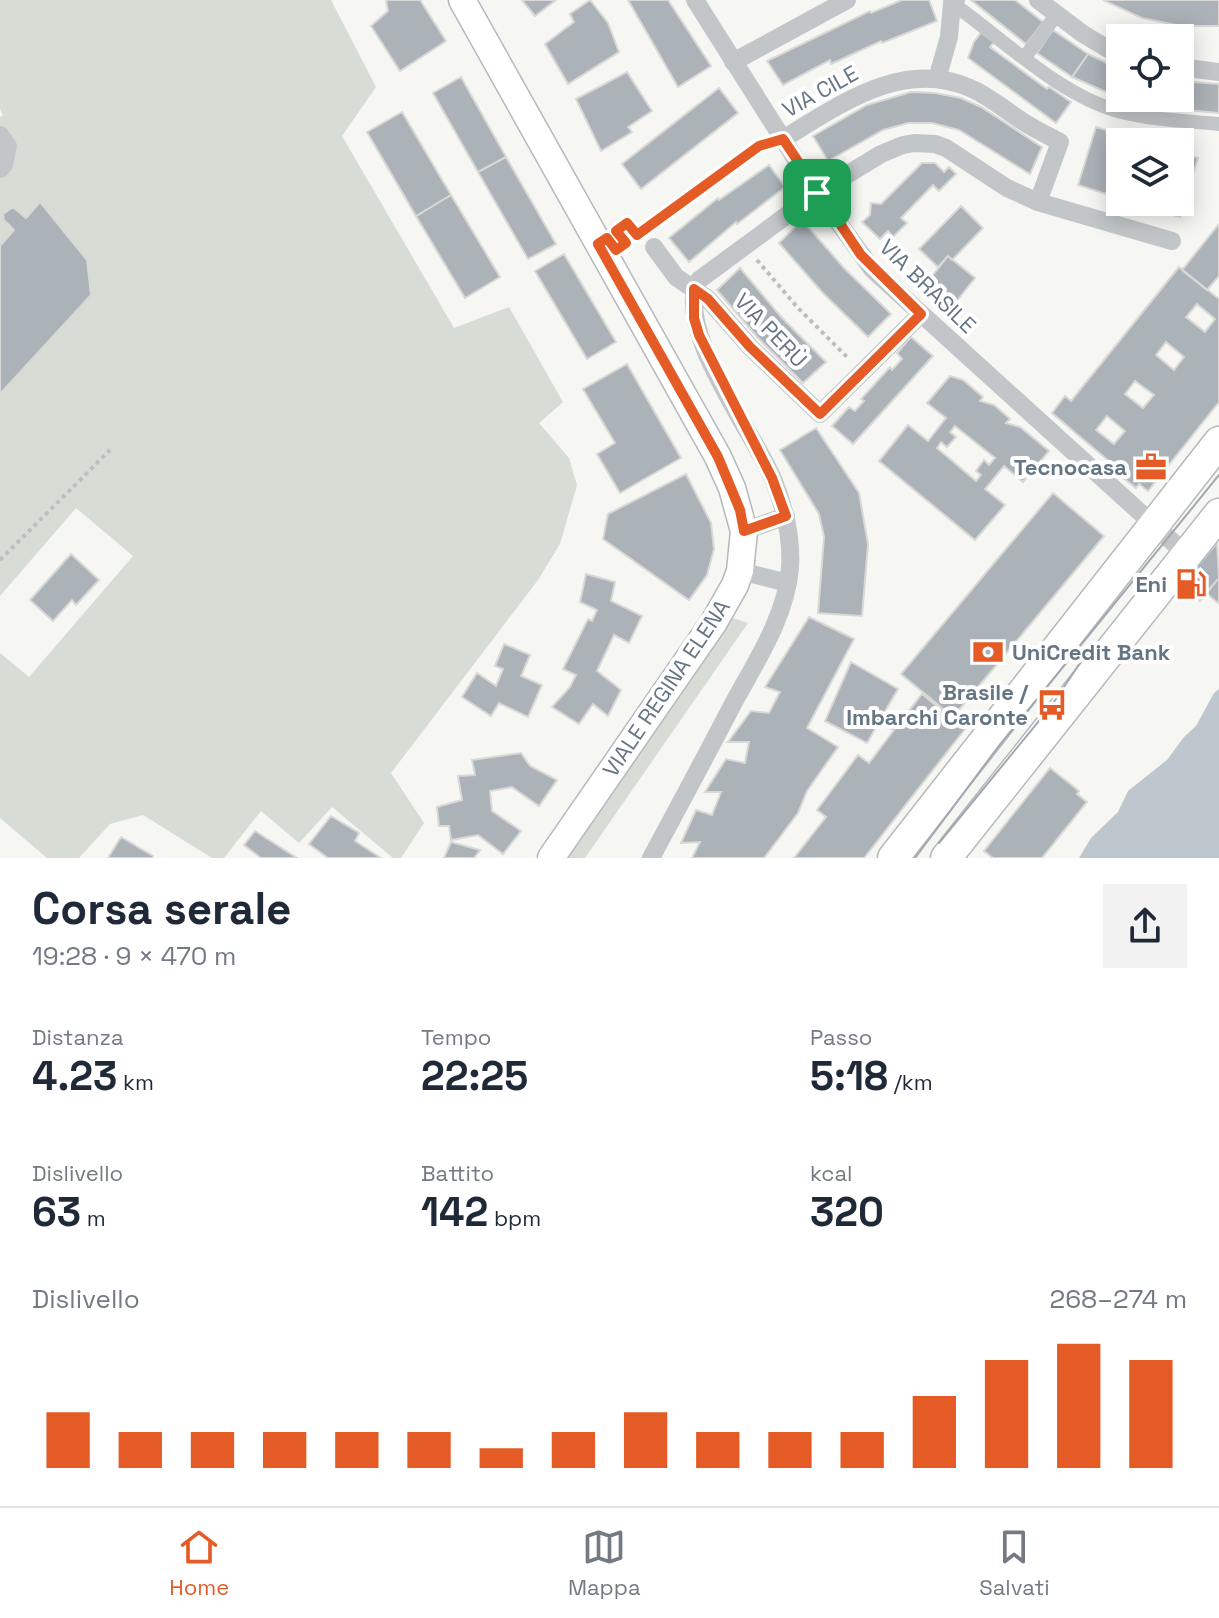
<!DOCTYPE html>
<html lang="it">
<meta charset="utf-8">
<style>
body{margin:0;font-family:"Space Grotesk",sans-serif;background:#f2f2f3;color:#1f2937;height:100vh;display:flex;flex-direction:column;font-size:30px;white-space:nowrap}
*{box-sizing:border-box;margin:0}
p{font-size:26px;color:#747a83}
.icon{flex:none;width:44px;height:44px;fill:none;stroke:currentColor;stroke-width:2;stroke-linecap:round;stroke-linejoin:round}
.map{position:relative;height:858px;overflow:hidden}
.details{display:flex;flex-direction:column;background:#fff;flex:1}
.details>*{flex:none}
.tools{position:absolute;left:1106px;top:24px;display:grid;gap:16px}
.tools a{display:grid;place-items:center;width:88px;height:88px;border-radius:0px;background:#fff;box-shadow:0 4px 20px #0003;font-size:40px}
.pin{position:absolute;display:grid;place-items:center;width:68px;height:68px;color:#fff;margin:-34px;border-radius:16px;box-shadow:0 4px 12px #0006}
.round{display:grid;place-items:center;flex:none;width:84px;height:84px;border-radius:0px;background:#f2f2f3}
.head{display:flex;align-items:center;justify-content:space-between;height:136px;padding:0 32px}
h1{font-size:44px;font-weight:800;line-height:60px}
.figures{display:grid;grid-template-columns:repeat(3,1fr);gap:12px;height:136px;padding:8px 32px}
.figures div{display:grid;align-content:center}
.figures b{font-size:40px;font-weight:800}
.figures small{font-size:22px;font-weight:400}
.figures p{font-size:22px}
.chart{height:224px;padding:16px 32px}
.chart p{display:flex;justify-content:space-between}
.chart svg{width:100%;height:144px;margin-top:8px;stroke:#e45b25;stroke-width:6}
.menu{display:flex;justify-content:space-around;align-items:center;height:112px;border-top:2px solid #e0e1e3;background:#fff;font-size:22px;color:#747a83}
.menu a{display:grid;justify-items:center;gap:4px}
.menu .on{color:#e45b25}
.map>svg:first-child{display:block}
.green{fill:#d7ddd4}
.water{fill:#bec7cd}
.building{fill:#abb2b8;stroke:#d8d8d6;stroke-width:2;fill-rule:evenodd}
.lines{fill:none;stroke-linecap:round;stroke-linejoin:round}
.secondary-casing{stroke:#b4b9be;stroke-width:29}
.primary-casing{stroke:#b5b9bd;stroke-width:33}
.path{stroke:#bcbec0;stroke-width:4;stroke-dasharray:4 4;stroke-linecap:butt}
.pedestrian{stroke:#c2c6c9;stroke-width:14}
.minor{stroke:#c2c6c9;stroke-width:18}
.secondary{stroke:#fff;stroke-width:26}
.primary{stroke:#fff;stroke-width:30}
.tram{stroke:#a2a8ae;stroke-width:2}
.route-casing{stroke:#fff;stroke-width:16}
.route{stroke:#e45b25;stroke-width:10}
.labels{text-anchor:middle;stroke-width:8;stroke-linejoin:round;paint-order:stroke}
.street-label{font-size:22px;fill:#657584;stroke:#fff}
.poi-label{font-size:22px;font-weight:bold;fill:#657584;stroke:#fff;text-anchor:end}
</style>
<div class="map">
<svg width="1219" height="858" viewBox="0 0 1219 858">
<rect width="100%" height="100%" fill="#f6f6f3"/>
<path class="green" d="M0 0H331L376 87 342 136 454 328 509 307 563 402 539 423 569 458 577 485 560 544 538 580 391 773 424 823 401 858H393L332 807 299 843 261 811 224 858H212L143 815 110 824 79 858H47L0 818V653L29 677 133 556 76 508 0 596V117L3 115 0 109Z
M733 618 748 623 585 858H567Z"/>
<path class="water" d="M1219 689V858H1079L1091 838 1118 812 1128 791 1167 760 1184 737 1196 726 1214 693Z"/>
<path class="building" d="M386 0H420L446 41 400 71 371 26 388 11Z
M522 0H556L535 16Z
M590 0 608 23 619 52 568 84 545 44 574 22 570 14Z
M628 0H668L711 66 678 87Z
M902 0H929L937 21 882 43 881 41 831 64 830 60 783 85 767 61 870 11 871 13Z
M971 0H1015L1043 22 1026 44Z
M1103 0H1219V26H1181L1142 18Z
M983 30 996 40 990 47 1047 89 1049 87 1071 102 1056 123 968 58 974 42Z
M1053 30 1088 54 1072 77 1037 53Z
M1088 54 1120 69V98L1072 77Z
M627 72 652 111 628 127 632 132 601 151 576 99Z
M461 77 506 157 478 172 433 93Z
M1180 81 1219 84V113L1164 108 1165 98H1180Z
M719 88 738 113 641 189 622 164Z
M911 92 935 93 961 98 981 107 1042 147 1030 174 959 130 932 123H908L883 130 828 161 813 136 867 105Z
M1121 98H1149L1148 106Z
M402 112 451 195 416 216 367 132Z
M1096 127 1124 135 1106 194 1078 185Z
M1180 153 1198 158 1180 217 1151 208 1153 202H1180Z
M506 157 556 244 528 259 478 172Z
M922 163H935L944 172 949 167 956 174 939 191 933 185 901 218 907 223 893 237 888 231 880 239 862 222 870 215 871 203 881 204Z
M769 165 785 187 737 224 736 222 689 262 669 238 718 198 719 200Z
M451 195 500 277 465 298 416 216Z
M40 202 87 260 91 295 0 394V246L14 230 4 220 3 214 13 207 26 218Z
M961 206 983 228 952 260 948 256 938 267 919 249Z
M802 220 844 268 891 314 868 337 822 292 779 243Z
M1219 224V276L1207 290 1182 270Z
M564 254 616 342 587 359 535 271Z
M948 256 975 278 955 303 943 293 940 297 925 285Z
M1179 267 1219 299V402L1148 491 1139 484 1136 488 1113 470 1116 467 1052 413 1065 396 1071 401ZM1197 304 1215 319 1205 332 1186 317ZM1166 342 1184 357 1174 370 1156 355ZM1135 381 1154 395 1143 408 1125 394ZM1107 416 1125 431 1114 444 1096 430Z
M740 268 782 318 826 362 803 383 759 339 717 290Z
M911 337 933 356 853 444 832 426 849 407 855 411 864 401 861 399 890 367 892 370 902 359 897 353Z
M627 364 681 458 620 493 597 454 615 443 583 389Z
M950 376 963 380 983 397 980 401 994 405 1010 419 1006 423 1020 427 1049 451 1023 482 1004 466 985 489 1005 505 975 540 879 461 908 425 928 441 946 418 927 403ZM955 426 995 458 989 465 984 460 976 471 981 475 976 481 937 448 941 442 947 447 956 437 950 432Z
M816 428 859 493 868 544 862 616 818 613 824 537 819 514 780 450Z
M686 474 711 523 714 549 707 575 689 600 603 539 608 514Z
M1053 493 1104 536 953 717 901 674Z
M1217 543 1219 578 1200 601 1181 585Z
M71 554 99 580 76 605 72 600 53 621 30 600Z
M586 574 615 582 611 601 642 616 629 643 614 635 597 671 621 690 608 716 593 704 579 724 552 707 570 687 576 675 563 669 588 619 592 621 597 610 580 602Z
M1219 578V601L1218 603 1206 593Z
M809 617 854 639 807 728 838 747 807 791 798 813 764 858H692L700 842 681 843 696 810 712 815 721 792H705L726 759 745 763 749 742H728L751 711 769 713 780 692 765 687Z
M504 644 530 655 521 676 542 685 528 717 499 703 491 716 462 697 477 673 496 686 503 669 495 666Z
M851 662 898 689 884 713 901 721 922 694 965 729 864 858H794L826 817 817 810 858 755 869 763 894 730 878 724 867 743 825 721Z
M521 753 530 766 557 780 539 806 512 787 490 791 492 811 521 831 503 854 478 835 451 840 449 826H439L437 807 462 800 458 776 475 775 472 760Z
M1050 768 1079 791 1077 794 1087 802 1042 858H993L984 851Z
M331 816 359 833 355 841 381 858H328L309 844Z
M255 831 297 858H261L244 845Z
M121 837 153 856 152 858H108Z
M451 842 480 850 474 858H444Z"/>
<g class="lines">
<defs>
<path id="secondary" d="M462 0 718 457 732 488 744 531 740 571 735 585 714 622 551 858"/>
<path id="primary" d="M893 858 1219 442
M946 858 1219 514"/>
</defs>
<use href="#secondary" class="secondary-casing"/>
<use href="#primary" class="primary-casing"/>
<path class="path" d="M646 229 759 146 765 144
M616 231 627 223 637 235 638 234
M757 260 798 308 849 359
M0 560 110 450"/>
<path class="pedestrian" d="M952 3C1003 39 1061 97 1122 112 1153 120 1187 121 1219 124
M1025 57 1057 14"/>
<path class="minor" d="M695 0 817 193 872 269 1187 555
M1038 0 1083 34 1120 56
M733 62 847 0
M1180 67 1219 72
M937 79 949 37 952 3 956 0
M0 135 8 146 4 165 0 169
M783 139C838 106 902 58 970 88 989 96 1005 110 1022 121 1034 129 1047 135 1060 142L1038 202
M654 247 676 277 708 299 750 347 820 414 921 314
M744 531 786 516
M740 571 788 583
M651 858C679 806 707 754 734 702 757 660 786 616 790 568 792 537 785 508 773 479 753 431 673 328 699 280L817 193 881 154 903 145 914 143 935 144 946 148 1007 188 1038 202 1172 241"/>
<use href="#secondary" class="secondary"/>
<use href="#primary" class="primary"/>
<path class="tram" d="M939 843 1052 705 1084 657
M915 858 998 747 1219 475"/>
</g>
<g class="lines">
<defs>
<path id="route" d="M783 139 861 255 921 314 820 414 750 347 708 299 694 289V318L699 335 772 478 786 516 744 531 740 510 718 457 598 244 607 238 616 250 626 243 616 231 627 223 637 235 759 146Z"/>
</defs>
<use href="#route" class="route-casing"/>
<use href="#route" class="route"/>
</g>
<defs>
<symbol id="office-bare" viewBox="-9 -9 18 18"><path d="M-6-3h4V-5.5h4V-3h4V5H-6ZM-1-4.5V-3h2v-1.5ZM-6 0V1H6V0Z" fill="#e45b25" stroke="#fff" stroke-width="2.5" paint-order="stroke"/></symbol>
<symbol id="fuel-bare" viewBox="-9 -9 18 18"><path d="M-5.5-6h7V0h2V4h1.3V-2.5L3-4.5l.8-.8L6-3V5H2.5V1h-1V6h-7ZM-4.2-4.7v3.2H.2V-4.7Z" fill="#e45b25" stroke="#fff" stroke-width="2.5" paint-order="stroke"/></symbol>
<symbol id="bank-bare" viewBox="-9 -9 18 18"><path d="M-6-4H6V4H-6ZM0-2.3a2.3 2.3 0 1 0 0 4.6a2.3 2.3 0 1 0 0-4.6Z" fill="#e45b25" stroke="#fff" stroke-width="2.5" paint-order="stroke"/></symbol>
<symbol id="bus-bare" viewBox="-9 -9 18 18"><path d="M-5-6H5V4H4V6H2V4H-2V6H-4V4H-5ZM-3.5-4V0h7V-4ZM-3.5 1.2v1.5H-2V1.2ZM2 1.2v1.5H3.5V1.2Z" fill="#e45b25" stroke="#fff" stroke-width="2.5" paint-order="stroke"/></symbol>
</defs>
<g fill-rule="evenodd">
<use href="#office-bare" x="1129" y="445" width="44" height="44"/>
<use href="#fuel-bare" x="1169" y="562" width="44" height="44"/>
<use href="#bank-bare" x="966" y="630" width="44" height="44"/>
<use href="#bus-bare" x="1030" y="683" width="44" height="44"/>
</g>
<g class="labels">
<g class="street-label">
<text transform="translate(820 91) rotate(-29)" y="8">VIA CILE</text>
<text transform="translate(928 286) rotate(44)" y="8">VIA BRASILE</text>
<text transform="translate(771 330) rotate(46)" y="8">VIA PERÙ</text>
<text transform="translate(666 688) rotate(-56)" y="8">VIALE REGINA ELENA</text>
</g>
<g class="poi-label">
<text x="1127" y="475">Tecnocasa</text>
<text x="1167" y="592">Eni</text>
<text x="1012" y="660" text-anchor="start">UniCredit Bank</text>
<text x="1028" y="700">Brasile /<tspan x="1028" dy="25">Imbarchi Caronte</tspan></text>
</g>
</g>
</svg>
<div class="tools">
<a><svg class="icon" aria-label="locate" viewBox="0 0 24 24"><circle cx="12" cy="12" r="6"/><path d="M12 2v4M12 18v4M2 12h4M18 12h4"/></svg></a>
<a><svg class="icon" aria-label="layers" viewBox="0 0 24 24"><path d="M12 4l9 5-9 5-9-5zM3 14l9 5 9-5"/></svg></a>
</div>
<div class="pin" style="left:817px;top:193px;background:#1e9e55"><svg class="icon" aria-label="arrive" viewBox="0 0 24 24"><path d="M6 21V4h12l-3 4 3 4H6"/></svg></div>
</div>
<section class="details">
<div class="head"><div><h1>Corsa serale</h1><p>19:28 · 9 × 470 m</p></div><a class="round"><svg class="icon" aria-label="share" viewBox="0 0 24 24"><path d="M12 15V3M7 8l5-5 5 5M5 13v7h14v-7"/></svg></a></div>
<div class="figures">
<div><p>Distanza</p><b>4.23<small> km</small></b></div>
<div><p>Tempo</p><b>22:25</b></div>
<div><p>Passo</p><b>5:18<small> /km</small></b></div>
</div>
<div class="figures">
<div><p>Dislivello</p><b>63<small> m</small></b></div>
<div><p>Battito</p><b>142<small> bpm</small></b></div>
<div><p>kcal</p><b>320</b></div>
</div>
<div class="chart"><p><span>Dislivello</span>268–274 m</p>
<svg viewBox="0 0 160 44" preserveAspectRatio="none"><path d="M5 44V27M15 44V33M25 44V33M35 44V33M45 44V33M55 44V33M65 44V38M75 44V33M85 44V27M95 44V33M105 44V33M115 44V33M125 44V22M135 44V11M145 44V6M155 44V11"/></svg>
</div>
</section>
<nav class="menu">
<a class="on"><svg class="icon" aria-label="home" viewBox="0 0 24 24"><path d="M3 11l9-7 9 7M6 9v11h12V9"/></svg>Home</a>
<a><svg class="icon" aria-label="map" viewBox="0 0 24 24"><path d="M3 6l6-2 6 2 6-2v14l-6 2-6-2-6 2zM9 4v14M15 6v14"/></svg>Mappa</a>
<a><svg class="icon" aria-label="saved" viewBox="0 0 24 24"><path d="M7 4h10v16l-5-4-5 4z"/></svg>Salvati</a>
</nav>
